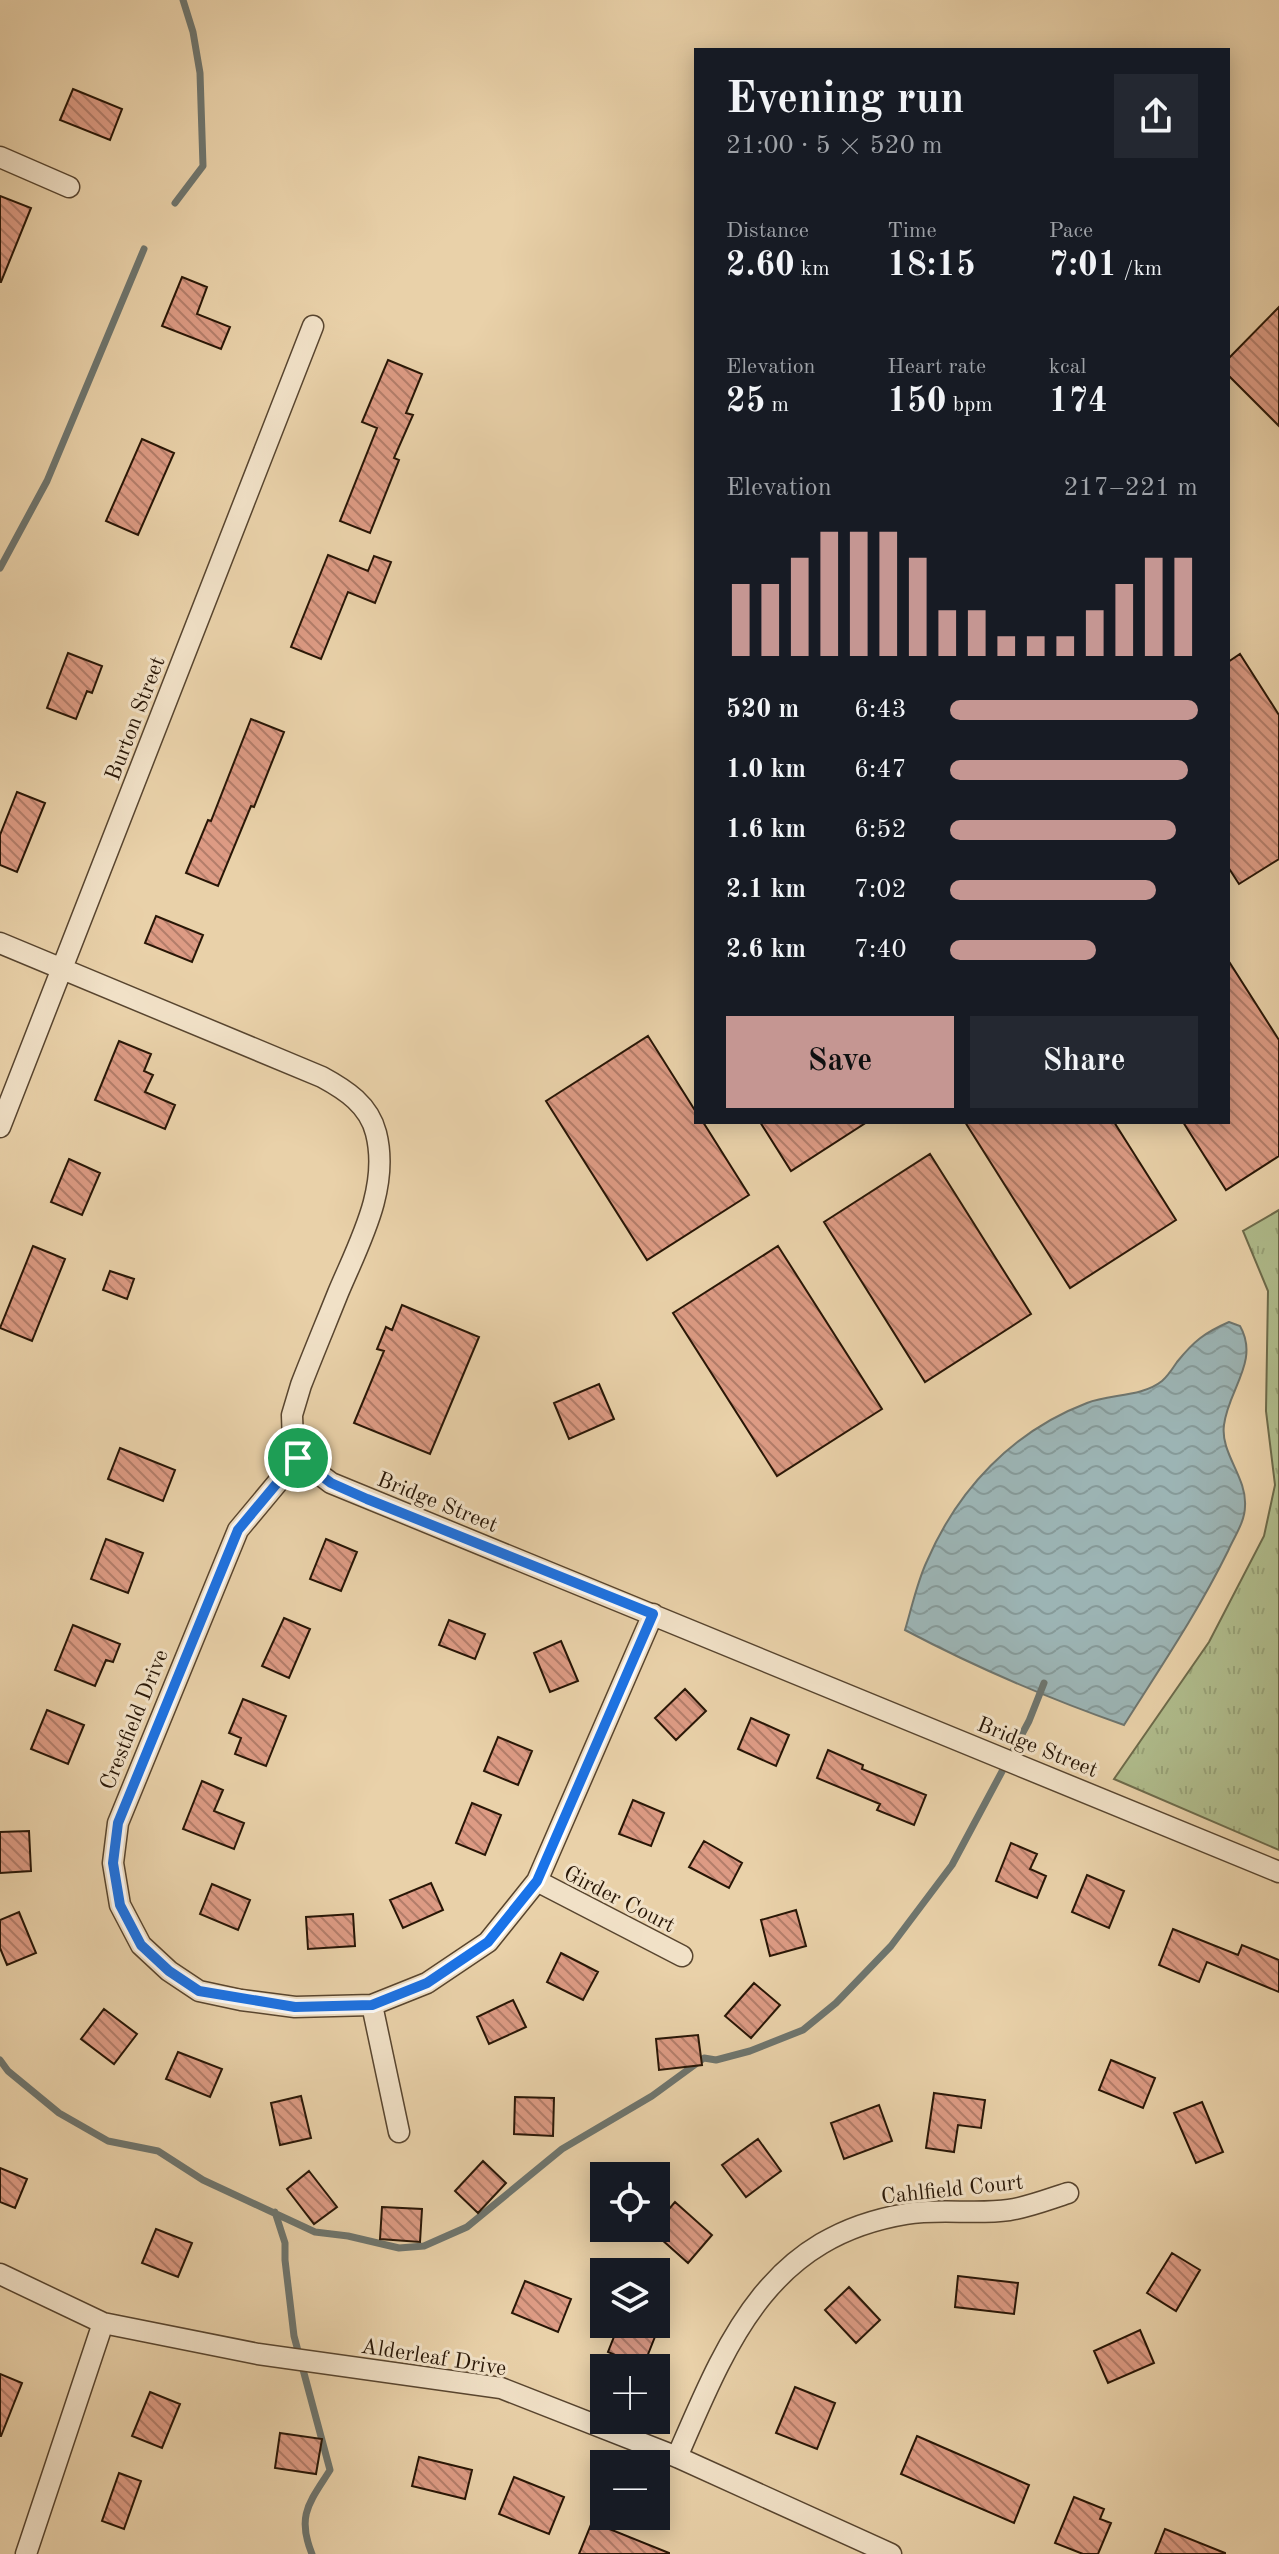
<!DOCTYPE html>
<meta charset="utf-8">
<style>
body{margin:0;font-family:"Old Standard TT",serif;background:#242831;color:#f1f3f6;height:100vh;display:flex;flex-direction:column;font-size:30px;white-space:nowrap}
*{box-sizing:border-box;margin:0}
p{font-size:26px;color:#9ea1a6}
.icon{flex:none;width:44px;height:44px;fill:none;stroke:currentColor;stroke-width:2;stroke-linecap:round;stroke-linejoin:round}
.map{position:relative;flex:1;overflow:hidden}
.side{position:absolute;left:694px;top:48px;width:536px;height:1076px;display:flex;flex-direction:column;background:#171b24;border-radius:0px;box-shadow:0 4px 20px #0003}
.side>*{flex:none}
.controls{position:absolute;left:590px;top:2162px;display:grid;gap:16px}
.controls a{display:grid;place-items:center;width:80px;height:80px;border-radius:0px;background:#171b24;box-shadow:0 4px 20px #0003;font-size:40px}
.pin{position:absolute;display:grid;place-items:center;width:68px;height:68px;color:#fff;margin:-34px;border:4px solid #fff;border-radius:50%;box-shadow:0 2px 8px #0007}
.round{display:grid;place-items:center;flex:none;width:84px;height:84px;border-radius:0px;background:#242831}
.headline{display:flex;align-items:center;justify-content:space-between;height:136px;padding:0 32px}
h1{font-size:44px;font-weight:600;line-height:60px}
.figures{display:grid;grid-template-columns:repeat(3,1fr);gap:12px;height:136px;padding:8px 32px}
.figures div{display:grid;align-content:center}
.figures b{font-size:34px;font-weight:600}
.figures small{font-size:22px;font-weight:400}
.figures p{font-size:22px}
.chart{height:224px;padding:16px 32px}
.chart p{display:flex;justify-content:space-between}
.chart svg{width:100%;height:144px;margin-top:8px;stroke:#c59692;stroke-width:6}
.button{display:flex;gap:16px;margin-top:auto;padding:16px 32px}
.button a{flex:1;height:92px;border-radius:0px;background:#c59692;color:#111;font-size:32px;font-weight:600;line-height:92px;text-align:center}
.button a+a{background:#242831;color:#f1f3f6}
ul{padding:0 32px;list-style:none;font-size:26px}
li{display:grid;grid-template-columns:128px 96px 1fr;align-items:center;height:60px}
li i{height:20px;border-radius:10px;background:#c59692}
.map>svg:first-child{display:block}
.grass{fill:url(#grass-tufts);stroke:#6c6a4a;stroke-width:2}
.water{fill:url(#water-waves);stroke:#6e756e;stroke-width:2}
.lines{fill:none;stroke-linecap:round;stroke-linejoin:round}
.stream{stroke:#6e756e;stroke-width:7}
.building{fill:url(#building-back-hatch);stroke:#281606;stroke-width:2}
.street-casing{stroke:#58452f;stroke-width:23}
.street{stroke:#f1e1c7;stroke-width:20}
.route-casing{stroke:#fff;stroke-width:16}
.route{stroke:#1a73e8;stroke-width:10}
.labels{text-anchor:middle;stroke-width:6;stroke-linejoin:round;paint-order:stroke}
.street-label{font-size:22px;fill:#281606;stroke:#f1e1c7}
</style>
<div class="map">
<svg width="1279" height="2554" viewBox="0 0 1279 2554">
<defs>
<pattern id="grass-tufts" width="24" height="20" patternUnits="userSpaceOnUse" patternTransform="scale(2)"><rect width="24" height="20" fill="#b0bd8d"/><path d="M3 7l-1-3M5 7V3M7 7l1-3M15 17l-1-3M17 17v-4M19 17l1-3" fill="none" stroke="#97a278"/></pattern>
<pattern id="water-waves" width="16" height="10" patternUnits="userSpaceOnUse" patternTransform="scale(2)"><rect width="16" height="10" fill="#9cb4b4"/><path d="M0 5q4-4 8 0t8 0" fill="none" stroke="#869a99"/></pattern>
<pattern id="building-back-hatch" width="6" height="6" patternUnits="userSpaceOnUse" patternTransform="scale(2)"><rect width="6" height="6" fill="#dd9b84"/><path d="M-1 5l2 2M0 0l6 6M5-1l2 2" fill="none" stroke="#b37d6a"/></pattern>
</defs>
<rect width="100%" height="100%" fill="#e9d1a9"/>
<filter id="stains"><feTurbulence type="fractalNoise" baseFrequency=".0025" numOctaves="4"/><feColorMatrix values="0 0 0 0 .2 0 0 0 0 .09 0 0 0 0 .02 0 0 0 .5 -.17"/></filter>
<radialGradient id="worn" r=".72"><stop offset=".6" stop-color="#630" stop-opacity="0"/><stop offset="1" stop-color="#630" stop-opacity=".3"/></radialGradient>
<path class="grass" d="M1279 1210V1850L1114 1779 1209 1642 1264 1536 1275 1485 1266 1411 1268 1291 1243 1231Z"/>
<path class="water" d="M1229 1322 1240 1326C1260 1361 1228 1390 1224 1425 1220 1453 1247 1477 1245 1506 1245 1522 1234 1537 1228 1551 1198 1612 1160 1668 1124 1725 1050 1699 975 1667 905 1630 912 1607 917 1582 927 1561 958 1489 1013 1431 1087 1403 1110 1394 1142 1397 1162 1381 1168 1376 1173 1368 1177 1362 1194 1341 1204 1333 1229 1322Z"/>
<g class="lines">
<path class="stream" d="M175 203 203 166 200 73 193 32 183 0
M0 568 47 481 144 249
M0 2060 8 2071 59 2113 108 2141 158 2151 203 2180 315 2232 348 2236 399 2248 424 2246 467 2227 562 2149 652 2096 704 2058 716 2060 750 2051 803 2030 836 2003 891 1946 952 1865 1029 1721 1044 1683
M275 2212 285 2243V2260L294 2336 330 2470C310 2502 296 2515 312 2554"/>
</g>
<path class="building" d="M73 89 122 109 110 140 60 120Z
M0 196 31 208 1 282H0Z
M182 277 207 287 197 314 230 327 221 349 162 326Z
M1279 307V426L1228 375V359Z
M388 360 422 374 406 413 413 415 394 458 399 460 370 533 340 521 377 428 362 422Z
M142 439 174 453 138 535 106 521Z
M328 555 368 571 374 556 391 562 375 603 348 592 321 659 291 647Z
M68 653 102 666 92 693 87 691 76 719 47 708Z
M1240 654 1279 715V859L1239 884 1228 867V662Z
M251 719 284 732 254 807 251 806 218 886 186 873 208 820 211 821Z
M17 792 45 803 17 872 0 865V835Z
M156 916 203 935 192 962 145 943Z
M1228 960 1279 1040V1156L1226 1190 1183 1122H1228Z
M648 1036 696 1112V1122H703L749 1195 647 1260 546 1101Z
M119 1041 151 1054 144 1071 153 1075 145 1092 175 1105 165 1129 95 1100Z
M760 1122H867L791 1171Z
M965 1122H1114L1176 1220 1070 1288Z
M930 1154 1031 1314 925 1382 824 1222Z
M69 1159 100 1173 82 1215 51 1202Z
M33 1246 65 1259 32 1341 0 1328Z
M778 1246 882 1409 777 1476 673 1313Z
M110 1271 134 1279 127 1299 103 1290Z
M402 1305 479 1337 430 1454 354 1423 384 1351 377 1349 386 1327 392 1330Z
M599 1384 614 1419 569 1439 554 1403Z
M120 1448 175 1470 163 1501 108 1479Z
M106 1539 143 1553 128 1593 91 1579Z
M326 1539 357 1552 341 1591 310 1579Z
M284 1618 310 1629 289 1678 262 1666Z
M449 1620 485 1634 475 1659 439 1645Z
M73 1625 120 1644 113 1662 106 1660 95 1686 55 1670Z
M561 1641 578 1681 550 1692 534 1653Z
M685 1689 706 1711 676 1740 655 1718Z
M243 1699 286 1716 266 1766 235 1754 241 1738 229 1733Z
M47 1710 84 1725 68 1764 31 1749Z
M751 1718 789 1735 776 1766 738 1749Z
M498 1737 532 1751 518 1785 484 1771Z
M828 1750 863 1765 862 1769 926 1795 914 1825 877 1810 880 1804 817 1778Z
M202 1781 223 1790 214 1811 244 1823 234 1849 183 1829Z
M633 1800 664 1813 651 1846 619 1834Z
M472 1803 501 1815 485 1855 456 1843Z
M29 1831 31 1871 0 1873V1832Z
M704 1841 742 1863 729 1888 689 1867Z
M1011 1843 1037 1854 1030 1869 1046 1876 1037 1898 996 1881Z
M1087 1875 1124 1891 1109 1928 1072 1912Z
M431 1883 443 1910 403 1928 390 1900Z
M212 1884 250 1900 238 1930 200 1914Z
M796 1910 806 1946 770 1956 761 1920Z
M19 1912 36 1953 7 1965 0 1948V1920Z
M353 1914 355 1946 308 1949 306 1917Z
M1173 1929 1238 1955 1242 1945 1279 1960V1992L1207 1962 1199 1982 1159 1965Z
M561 1953 598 1972 583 2000 547 1982Z
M754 1983 780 2005 751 2038 725 2016Z
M513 2000 526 2027 489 2044 477 2017Z
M104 2009 137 2034 114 2064 81 2039Z
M698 2035 702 2065 659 2070 656 2039Z
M178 2052 222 2069 210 2097 166 2079Z
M1111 2060 1155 2078 1143 2108 1099 2090Z
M934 2093 985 2100 981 2128 958 2125 954 2152 926 2148Z
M301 2096 311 2138 280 2145 271 2103Z
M515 2097 554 2098 553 2136 514 2134Z
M1202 2102 1223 2152 1196 2163 1174 2113Z
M879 2105 892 2141 844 2159 831 2123Z
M758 2139 781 2171 746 2197 722 2165Z
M483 2161 506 2183 478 2213 455 2191Z
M0 2168 27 2179 15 2208 0 2202Z
M309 2171 337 2207 314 2224 287 2189Z
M675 2202 712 2235 688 2263 651 2230 656 2228V2224Z
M382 2207 422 2209 420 2242 380 2239Z
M156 2229 192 2243 178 2277 142 2263Z
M1172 2253 1200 2270 1176 2311 1147 2293Z
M958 2276 1018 2283 1014 2314 955 2307Z
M525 2281 571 2299 558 2332 512 2313Z
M849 2287 880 2320 856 2343 825 2310Z
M619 2324H660L643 2367 608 2352Z
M1140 2330 1154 2363 1108 2383 1094 2351Z
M0 2374 22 2383 1 2436H0Z
M795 2387 835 2403 817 2449 776 2433Z
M150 2392 180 2404 162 2448 132 2436Z
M280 2433 322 2439 316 2474 275 2468Z
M917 2436 1029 2485 1014 2523 901 2474Z
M419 2457 472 2470 465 2499 412 2486Z
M119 2473 141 2481 124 2529 102 2521Z
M514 2477 564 2497 549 2534 499 2514Z
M1074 2497 1104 2509 1100 2519 1111 2523 1098 2554H1083L1055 2543Z
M592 2522 669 2553V2554H579Z
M1165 2529 1225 2553V2554H1155Z"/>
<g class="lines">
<defs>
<path id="street" d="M0 157 69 187
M0 943 322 1077C346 1090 369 1105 376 1133 390 1188 359 1243 338 1293 326 1323 313 1354 301 1385L292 1415 293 1444 298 1458 331 1483 1279 1872
M0 1127 313 326
M298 1458 238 1530 118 1823 113 1863 120 1905 141 1945 169 1971 199 1991 241 2000 295 2007 372 2005 427 1983 488 1942 537 1881 653 1614
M537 1881 682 1956
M372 2005 399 2132
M0 2274 103 2323 258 2354 501 2388 677 2457 891 2554
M677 2457C727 2342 767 2237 906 2214 940 2208 975 2215 1009 2210 1029 2207 1049 2199 1068 2193
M26 2554 103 2323"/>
</defs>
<use href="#street" class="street-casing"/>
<use href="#street" class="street"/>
</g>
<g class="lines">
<defs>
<path id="route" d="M298 1458 331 1483 367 1499 653 1614 537 1881 488 1942 427 1983 372 2005 295 2007 199 1991 169 1971 141 1945 120 1905 113 1863 118 1823 238 1530Z"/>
</defs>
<use href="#route" class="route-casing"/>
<use href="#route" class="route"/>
</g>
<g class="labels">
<g class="street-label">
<text transform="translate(134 718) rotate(-69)" y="8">Burton Street</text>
<text transform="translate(438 1501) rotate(22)" y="8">Bridge Street</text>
<text transform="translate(133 1719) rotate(-68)" y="8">Crestfield Drive</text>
<text transform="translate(1038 1746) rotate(22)" y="8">Bridge Street</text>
<text transform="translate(620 1898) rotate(27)" y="8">Girder Court</text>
<text transform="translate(952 2188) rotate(-6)" y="8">Cahlfield Court</text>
<text transform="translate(434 2356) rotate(9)" y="8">Alderleaf Drive</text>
</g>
</g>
<rect width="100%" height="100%" filter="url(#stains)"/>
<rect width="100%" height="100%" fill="url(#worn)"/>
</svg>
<div class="controls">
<a><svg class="icon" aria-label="locate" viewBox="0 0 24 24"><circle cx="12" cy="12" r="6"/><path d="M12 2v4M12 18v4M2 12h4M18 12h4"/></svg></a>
<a><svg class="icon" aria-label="layers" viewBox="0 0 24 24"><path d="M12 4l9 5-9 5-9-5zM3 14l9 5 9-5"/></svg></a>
<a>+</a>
<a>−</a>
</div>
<div class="pin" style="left:298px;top:1458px;background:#1e9e55"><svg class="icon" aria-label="arrive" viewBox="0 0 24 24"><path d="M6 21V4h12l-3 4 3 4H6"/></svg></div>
<section class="side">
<div class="headline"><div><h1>Evening run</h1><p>21:00 · 5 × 520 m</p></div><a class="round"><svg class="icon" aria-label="share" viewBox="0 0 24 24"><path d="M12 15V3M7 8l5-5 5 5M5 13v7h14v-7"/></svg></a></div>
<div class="figures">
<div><p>Distance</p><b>2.60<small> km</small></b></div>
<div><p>Time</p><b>18:15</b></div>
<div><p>Pace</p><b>7:01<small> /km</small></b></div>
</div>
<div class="figures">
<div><p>Elevation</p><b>25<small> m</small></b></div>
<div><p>Heart rate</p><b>150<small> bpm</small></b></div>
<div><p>kcal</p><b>174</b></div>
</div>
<div class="chart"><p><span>Elevation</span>217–221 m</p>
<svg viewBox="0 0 160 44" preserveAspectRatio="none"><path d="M5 44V22M15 44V22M25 44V14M35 44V6M45 44V6M55 44V6M65 44V14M75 44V30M85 44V30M95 44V38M105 44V38M115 44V38M125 44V30M135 44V22M145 44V14M155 44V14"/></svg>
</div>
<ul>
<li><b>520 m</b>6:43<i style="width:100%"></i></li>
<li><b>1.0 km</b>6:47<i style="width:96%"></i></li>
<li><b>1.6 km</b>6:52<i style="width:91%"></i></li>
<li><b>2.1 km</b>7:02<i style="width:83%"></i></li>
<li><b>2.6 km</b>7:40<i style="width:59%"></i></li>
</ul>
<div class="button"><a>Save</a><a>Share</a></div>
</section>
</div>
